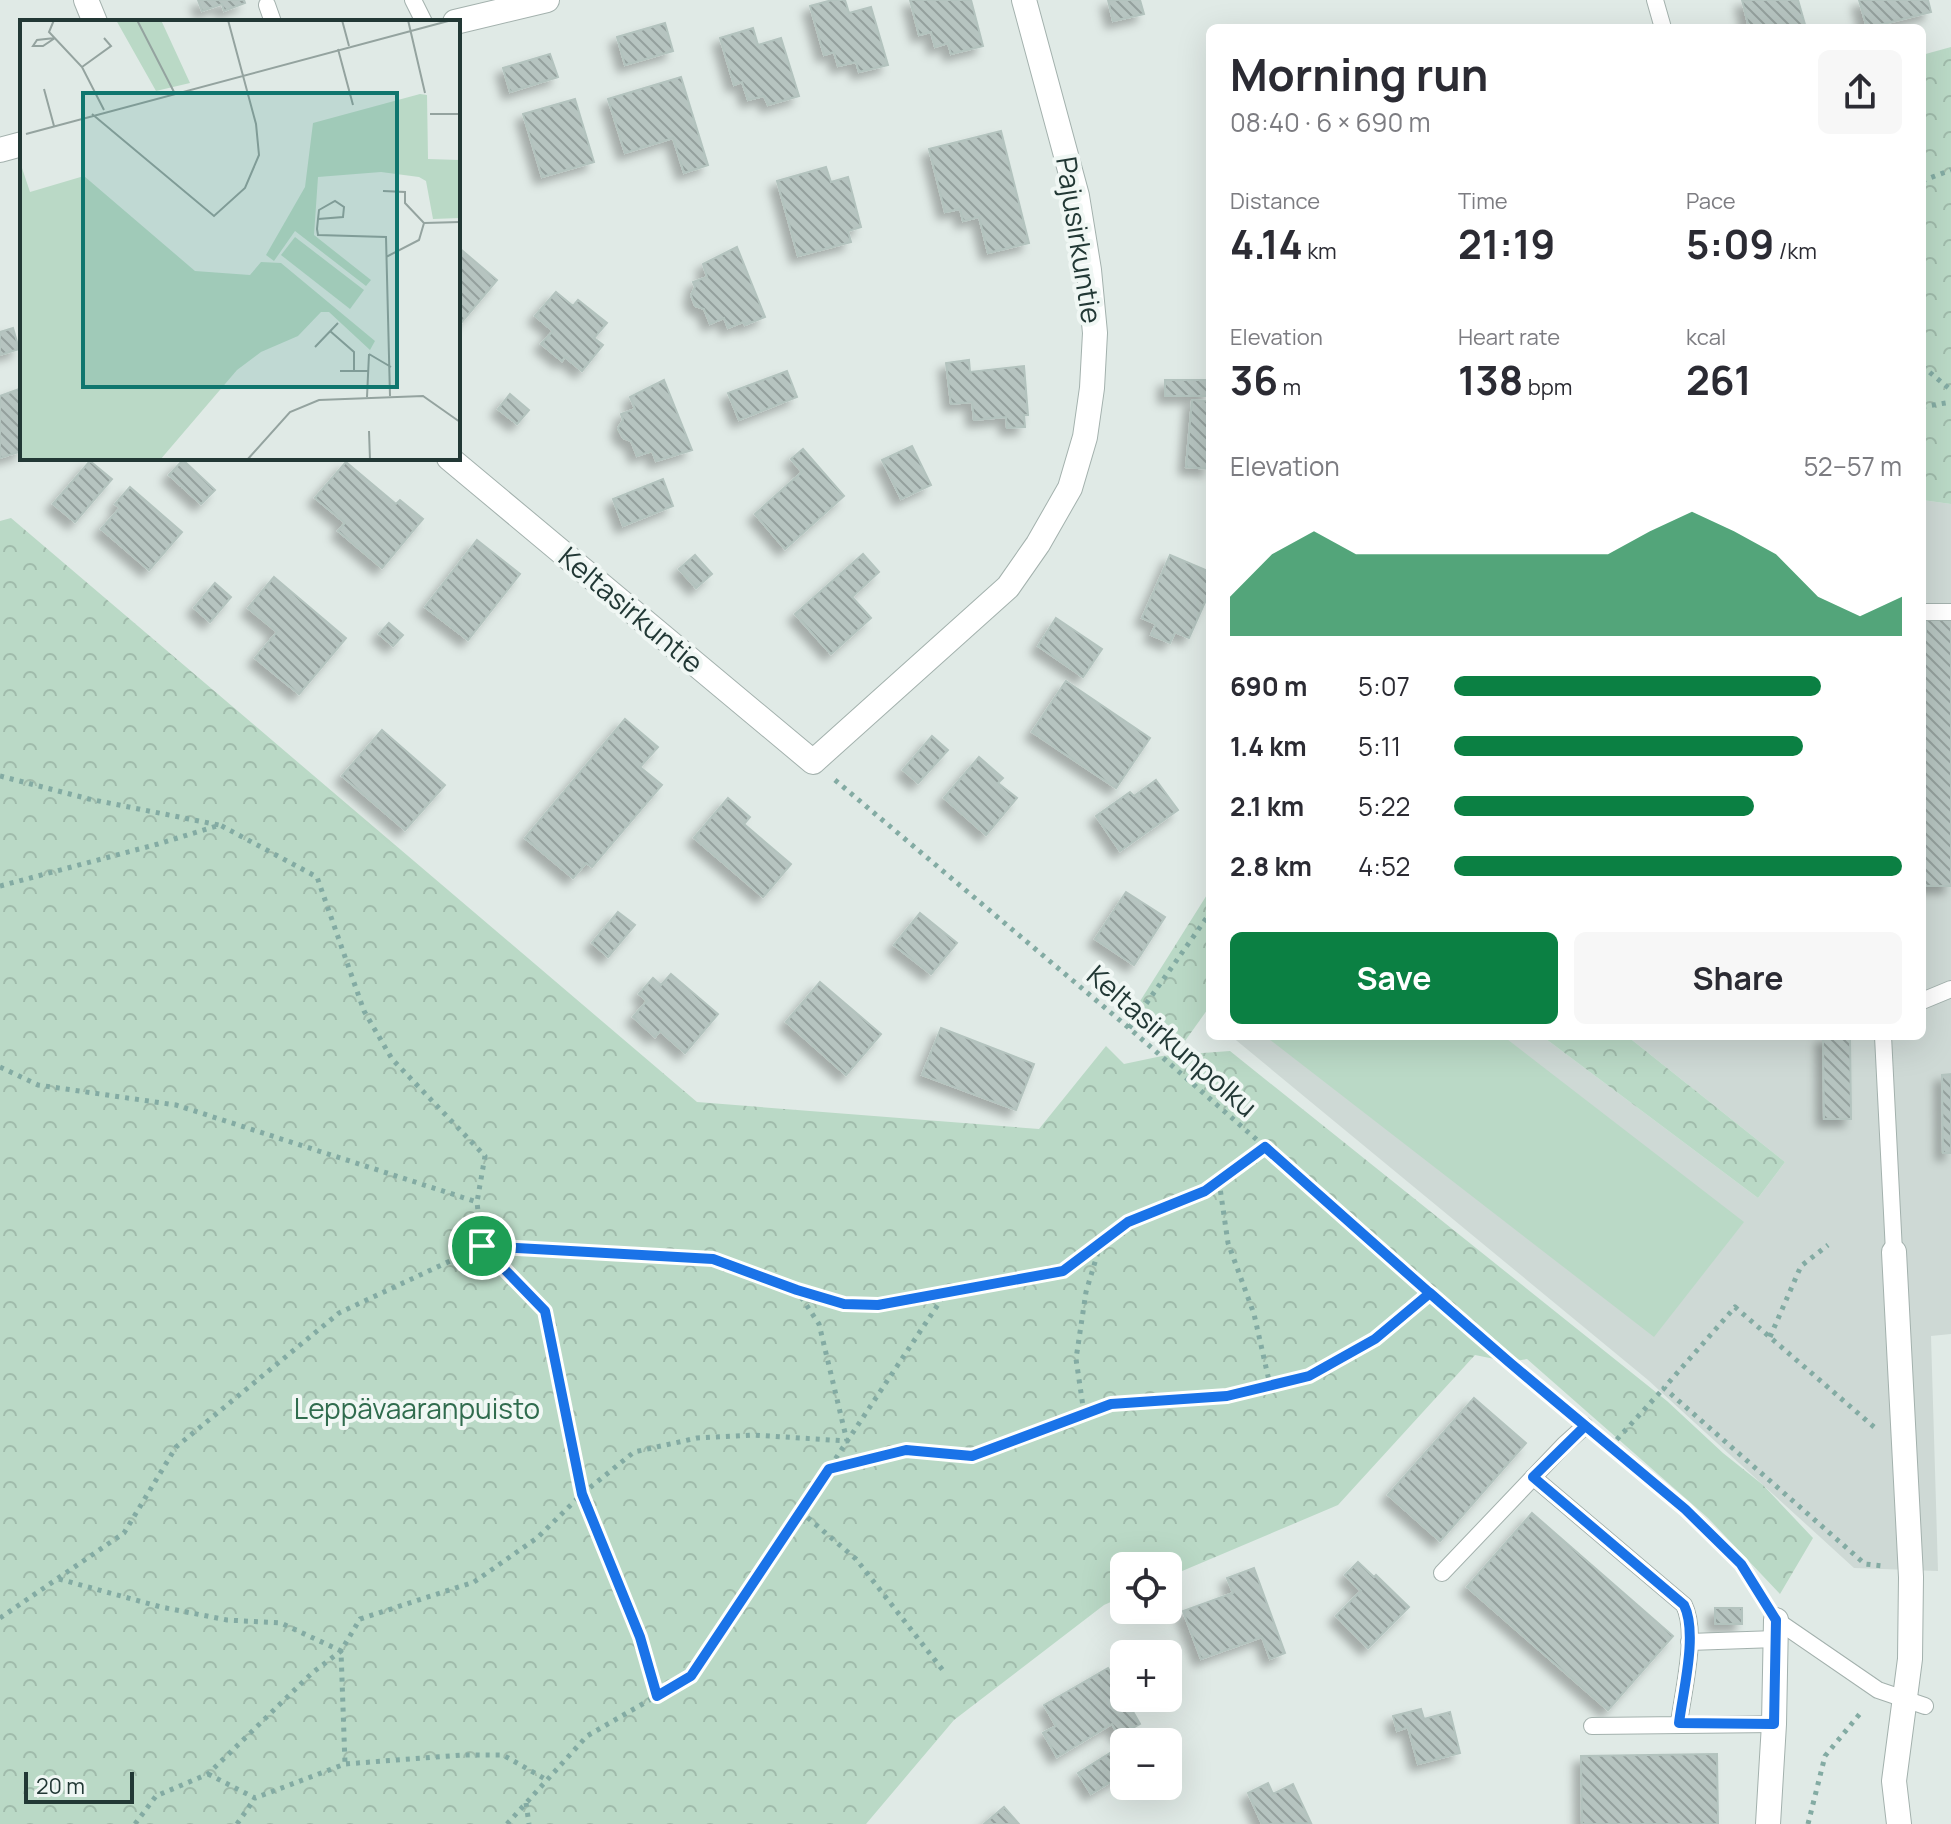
<!DOCTYPE html>
<meta charset="utf-8">
<style>
body{margin:0;font-family:Manrope,sans-serif;background:#f7f7f7;color:#2b2b33;height:100vh;display:flex;flex-direction:column;font-size:30px;white-space:nowrap}
*{box-sizing:border-box;margin:0}
p{font-size:26px;color:#7c7c81}
.icon{flex:none;width:44px;height:44px;fill:none;stroke:currentColor;stroke-width:2;stroke-linecap:round;stroke-linejoin:round}
.map{position:relative;flex:1;overflow:hidden}
.details{position:absolute;left:1206px;top:24px;width:720px;height:1016px;display:flex;flex-direction:column;background:#fff;border-radius:12px;box-shadow:0 8px 32px #0002}
.details>*{flex:none}
.fabs{position:absolute;left:1110px;top:1552px;display:grid;gap:16px}
.fabs a{display:grid;place-items:center;width:72px;height:72px;border-radius:12px;background:#fff;box-shadow:0 8px 32px #0002;font-size:40px}
.scale{position:absolute;left:24px;bottom:20px;width:110px;box-sizing:border-box;padding-left:8px;border:4px solid #223835;border-top:0;font-size:22px;line-height:28px;white-space:nowrap;color:#223835;-webkit-text-stroke:6px #f0f7f4;paint-order:stroke}
.pin{position:absolute;display:grid;place-items:center;width:68px;height:68px;color:#fff;margin:-34px;border:4px solid #fff;border-radius:50%;box-shadow:0 2px 8px #0007}
.round{display:grid;place-items:center;flex:none;width:84px;height:84px;border-radius:12px;background:#f7f7f7}
.overview{display:flex;align-items:center;justify-content:space-between;height:136px;padding:0 24px}
h1{font-size:44px;font-weight:700;line-height:60px}
.figures{display:grid;grid-template-columns:repeat(3,1fr);gap:12px;height:136px;padding:8px 24px}
.figures div{display:grid;align-content:center}
.figures b{font-size:40px;font-weight:700}
.figures small{font-size:22px;font-weight:400}
.figures p{font-size:22px}
.chart{height:224px;padding:16px 24px}
.chart p{display:flex;justify-content:space-between}
.chart svg{width:100%;height:144px;margin-top:8px;fill:#0b8043;opacity:.7}
.action{display:flex;gap:16px;margin-top:auto;padding:16px 24px}
.action a{flex:1;height:92px;border-radius:12px;background:#0b8043;color:#fff;font-size:32px;font-weight:700;line-height:92px;text-align:center}
.action a+a{background:#f7f7f7;color:#2b2b33}
ul{padding:0 24px;list-style:none;font-size:26px}
li{display:grid;grid-template-columns:128px 96px 1fr;align-items:center;height:60px}
li i{height:20px;border-radius:10px;background:#0b8043}
.map>svg:first-child{display:block}
.built{fill:#ced9d5}
.grass{fill:#bad9c6}
.forest{fill:url(#forest-crowns)}
.building{fill:url(#building-back-hatch);stroke:#b3c3be;stroke-width:2;filter:url(#shadow)}
.lines{fill:none;stroke-linecap:round;stroke-linejoin:round}
.service-casing{stroke:#a3b1ad;stroke-width:18}
.minor-casing{stroke:#a3b1ad;stroke-width:26}
.path{stroke:#83aba3;stroke-width:5;stroke-dasharray:4 6;stroke-linecap:butt}
.service{stroke:#fff;stroke-width:16}
.minor{stroke:#fff;stroke-width:24}
.route-casing{stroke:#fff;stroke-width:16}
.route{stroke:#1a73e8;stroke-width:10}
.labels{text-anchor:middle;stroke-width:8;stroke-linejoin:round;paint-order:stroke}
.street-label{font-size:28px;fill:#223835;stroke:#f0f7f4}
.park-label{font-size:28px;fill:#306c4e;stroke:#f0f7f4}
.inset-road{fill:none;stroke:#94a39f;stroke-width:2}
.view{fill:#0f766e;fill-opacity:0.15;stroke:#0f766e;stroke-width:4}
.inset-edge{fill:none;stroke:#223835;stroke-width:4}
</style>
<div class="map">
<svg width="1951" height="1824" viewBox="0 0 1951 1824">
<defs>
<pattern id="forest-crowns" width="20" height="18" patternUnits="userSpaceOnUse" patternTransform="scale(2)"><rect width="20" height="18" fill="#bad9c6"/><path d="M2 6a3 3 0 1 1 6 0M12 15a3 3 0 1 1 6 0" fill="none" stroke="#a0bbab"/></pattern>
<pattern id="building-back-hatch" width="6" height="6" patternUnits="userSpaceOnUse" patternTransform="scale(2)"><rect width="6" height="6" fill="#b6c4c0"/><path d="M-1 5l2 2M0 0l6 6M5-1l2 2" fill="none" stroke="#94a09d"/></pattern>
<filter id="shadow"><feDropShadow dx="-7" dy="7" stdDeviation="4" flood-color="#0004"/></filter>
</defs>
<rect width="100%" height="100%" fill="#e0eae6"/>
<path class="built" d="M1922 500 1951 504V1334L1931 1336 1938 1571 1854 1568 1648 1380 1231 1036H1542L1758 1198 1785 1162 1627 1036H1922Z"/>
<path class="grass" d="M1265 1036H1503L1744 1222 1654 1337Z"/>
<path class="forest" d="M1951 47V504L1922 500V55Z
M11 518 697 1102 1039 1129 1106 1046 1124 1064 1162 1056 1230 1051 1667 1401 1723 1453 1763 1485 1813 1538 1780 1594 1708 1518 1527 1359 1509 1362 1475 1355 1338 1505 1168 1577V1566H1124V1596L1104 1605 954 1720 866 1824H0V521Z
M1210 890V1006L1185 1041 1137 1006Z
M1542 1036H1627L1785 1162 1758 1198Z"/>
<path class="building" d="M198 0H244L245 3 224 11 222 4 202 11Z
M832 0H845L849 13 871 7 888 65 859 72 856 62 838 66 834 52 824 55 810 6Z
M910 0H971L983 46 951 54 948 43 935 47 931 32 919 35Z
M1108 0H1140L1144 14 1113 21Z
M1742 0H1798L1806 28H1749Z
M1859 0H1928L1931 12 1867 28Z
M665 23 673 51 625 65 617 37Z
M753 28 758 45 781 38 799 96 768 105 764 96 748 100 742 82 734 85 720 38Z
M550 54 558 77 510 92 503 68Z
M681 77 708 165 684 173 673 138 625 153 608 99Z
M575 99 594 162 542 177 523 114Z
M1001 131 1029 243 988 253 979 217 963 221 960 209 945 212 929 149Z
M826 167 831 182 848 177 861 227 848 231 851 242 798 256 777 181Z
M458 247 497 280 461 323 458 320Z
M737 247 765 317 745 325 743 322 728 328 724 318 710 324 704 309 695 306 691 295 695 287 693 282 707 277 703 264Z
M556 292 573 306 578 300 607 323 594 338 603 345 582 371 565 357 562 361 541 344 553 331 535 316Z
M13 328 19 349 0 355V332Z
M969 360 970 372 1024 366 1028 415H1024L1025 427 1007 428 1006 417 974 420 972 402 951 404 946 363Z
M787 371 797 397 739 420 728 393Z
M664 380 692 450 656 461 652 451 637 456 631 441 623 438 618 428 623 420 621 414 635 409 630 397Z
M1165 380H1210V396H1165Z
M22 388V451L0 458V396Z
M510 394 529 410 517 424 498 409Z
M1192 400 1210 401V469L1186 467Z
M912 446 931 485 901 499 882 460Z
M803 449 844 496 785 549 755 514 802 472 791 459Z
M183 460 215 490 201 504 169 475Z
M90 461 112 479 75 522 53 504Z
M346 462 396 504 400 500 423 519 382 568 338 531 345 523 315 498Z
M663 479 673 506 623 526 613 499Z
M130 487 182 532 149 570 101 529 120 508 115 504Z
M477 540 520 574 468 640 425 607Z
M863 554 879 572 852 597 871 618 831 654 795 614Z
M695 555 712 574 696 588 679 569Z
M1170 555 1210 572V591L1189 638 1175 632 1170 643 1151 635 1156 624 1142 618Z
M274 577 346 638 299 694 255 658 277 632 248 608Z
M215 583 231 597 210 622 194 608Z
M1056 618 1102 649 1083 677 1038 646Z
M1951 619V886H1922V632H1926V620Z
M389 623 403 635 393 646 379 634Z
M1066 681 1150 738 1116 788 1032 732Z
M625 719 658 747 640 767 662 785 592 867 586 863 573 878 525 838Z
M382 730 445 785 405 830 342 776Z
M932 736 948 750 918 783 903 770Z
M979 757 1003 778 998 783 1017 798 986 835 944 798Z
M1156 780 1178 810 1120 851 1096 816 1130 792 1134 796Z
M728 798 750 817 744 824 791 864 763 897 694 838Z
M1126 892 1165 917 1134 965 1095 939Z
M618 912 635 925 608 957 592 943Z
M920 913 957 943 931 974 894 945Z
M671 974 718 1014 685 1053 660 1031 655 1037 633 1017 647 1001 639 994 653 978 661 985Z
M820 982 881 1034 846 1075 786 1022Z
M941 1028 1034 1064 1016 1110 922 1075Z
M1823 1036H1850L1851 1119H1824Z
M1951 1074V1153H1943L1942 1075Z
M1474 1398 1526 1443 1440 1541 1388 1495Z
M1532 1513 1673 1636 1608 1710 1467 1587Z
M1358 1562 1374 1577 1376 1575 1378 1577 1409 1607 1368 1648 1336 1616 1361 1591 1345 1575Z
M1254 1568 1285 1653 1270 1659 1262 1637 1201 1659 1183 1611 1233 1593 1227 1578Z
M1715 1608H1742V1624H1715Z
M1108 1668 1140 1724 1119 1736 1112 1724 1057 1757 1043 1733 1056 1726 1044 1705Z
M1421 1709 1424 1719 1450 1712 1460 1753 1418 1764 1408 1727 1397 1731 1393 1716Z
M1115 1750 1124 1765V1774L1091 1794 1078 1773Z
M1717 1754 1718 1824H1582L1581 1756Z
M1268 1783 1273 1794 1293 1784 1311 1823 1262 1824 1248 1793Z
M1004 1807 1019 1824H984Z"/>
<g class="lines">
<defs>
<path id="service" d="M413 0 424 22
M1655 0 1663 28
M267 5 273 22
M1922 612H1951
M1922 1001 1951 989
M1883 1036 1894 1252
M1533 1477 1684 1605C1698 1633 1683 1691 1679 1723
M1442 1573 1564 1445 1585 1426
M1776 1620 1878 1690 1925 1706
M1689 1642 1776 1639
M1592 1726 1774 1724"/>
<path id="minor" d="M86 0 95 22
M455 22 547 0
M0 150 22 144
M449 458 813 762 1008 587 1038 544 1070 488 1085 437 1092 388 1095 333 1089 270 1077 196 1024 0
M1894 1252 1911 1577 1910 1659 1894 1781 1899 1824
M1768 1824 1774 1724 1776 1620"/>
</defs>
<use href="#service" class="service-casing"/>
<use href="#minor" class="minor-casing"/>
<path class="path" d="M1922 181 1951 170
M1922 366 1951 390
M1922 407 1951 402
M0 776 89 799 219 825
M835 780 1129 1028 1567 1411
M0 886 158 844 220 825 317 877 364 1011 392 1059 485 1156 477 1202 482 1246 545 1311 582 1494 640 1637 657 1696
M1129 1028 1210 913
M0 1067 38 1085 176 1105 477 1202
M1219 1181 1228 1243 1254 1314 1270 1385
M1770 1337 1801 1266 1828 1245
M1084 1413 1076 1359 1086 1292 1101 1242
M1874 1427 1735 1307 1664 1388 1865 1564 1883 1566
M1605 1443 1685 1509 1741 1564 1760 1595
M1610 1447 1664 1388
M830 1469 906 1450 972 1456 1111 1404 1227 1396 1309 1376 1375 1339 1430 1293
M800 1511 856 1559 945 1673
M59 1579 161 1607 227 1620 281 1623 341 1651 345 1764
M0 1618 124 1533 176 1447 339 1313 482 1246 713 1259 797 1290 844 1304 878 1305 1063 1271 1128 1222 1205 1191 1265 1147
M208 1774 255 1798 345 1764 462 1755H503L547 1780
M526 1803 529 1824
M135 1824 156 1796 208 1774 312 1673 341 1651 360 1619 474 1582 537 1538 582 1494 634 1452 697 1438 753 1435 847 1441 819 1324 797 1291
M237 1824 255 1798
M507 1824 587 1736 691 1676 947 1291
M1808 1824 1825 1756 1863 1710"/>
<use href="#service" class="service"/>
<use href="#minor" class="minor"/>
</g>
<g class="lines">
<defs>
<path id="route" d="M482 1246 545 1311 582 1494 640 1637 657 1696 691 1676 829 1469 906 1450 972 1456 1111 1404 1227 1396 1309 1376 1375 1339 1430 1293 1509 1362 1685 1509 1741 1564 1776 1620 1774 1724 1679 1723C1683 1691 1698 1633 1684 1605L1533 1477 1585 1426C1476 1336 1371 1241 1265 1147L1205 1191 1128 1222 1063 1271 878 1305 844 1304 797 1290 713 1259 482 1246"/>
</defs>
<use href="#route" class="route-casing"/>
<use href="#route" class="route"/>
</g>
<g class="labels">
<g class="street-label">
<text transform="translate(1079 240) rotate(81)" y="10">Pajusirkuntie</text>
<text transform="translate(631 610) rotate(40)" y="10">Keltasirkuntie</text>
<text transform="translate(1172 1041) rotate(41)" y="10">Keltasirkunpolku</text>
</g>
<g class="park-label">
<text x="417" y="1419">Leppävaaranpuisto</text>
</g>
</g>
<g transform="translate(20 20)">
<rect width="440" height="440" fill="#e0eae6"/>
<path d="M275 217 344 270 330 289 261 235Z" fill="#bad9c6"/>
<path d="M96 0H141L170 63 136 71ZM400 74 407 75 408 139 440 140V198L413 199 406 161 399 157 361 152 298 157 294 215 351 260 346 266 275 211 254 241 246 235 285 167 293 103ZM0 142 10 172 64 156 175 251 230 255 241 242 261 243 355 321 350 330 309 292H301L278 316 241 332 217 350 140 440H0Z" fill="#bad9c6"/>
<path class="inset-road" d="M34 0 29 12 62 47 84 90M117 0 154 72M322 0 329 26M388 0 405 73M35 18 23 26H13L17 20ZM318 29 333 85M62 47 91 26 84 18M24 69 34 106M72 94 194 196 225 168 239 135 236 104 208 0M410 94H440M6 114 432 0M363 171 385 172V183L404 203 399 220 366 237M298 199 323 197 324 187 315 181 299 190 298 199 297 209 298 215 366 217 370 376M404 203 440 202M310 311 334 332V351M295 327 318 303M349 334 371 347M320 351H349M347 377 349 334M349 411 350 440M227 440 270 392 299 380 403 376 440 402"/>
<path class="view" d="M63 73H377V367H63Z"/>
<rect width="440" height="440" class="inset-edge"/>
</g>
</svg>
<div class="fabs">
<a><svg class="icon" aria-label="locate" viewBox="0 0 24 24"><circle cx="12" cy="12" r="6"/><path d="M12 2v4M12 18v4M2 12h4M18 12h4"/></svg></a>
<a>+</a>
<a>−</a>
</div>
<div class="scale">20 m</div>
<div class="pin" style="left:482px;top:1246px;background:#1e9e55"><svg class="icon" aria-label="arrive" viewBox="0 0 24 24"><path d="M6 21V4h12l-3 4 3 4H6"/></svg></div>
<section class="details">
<div class="overview"><div><h1>Morning run</h1><p>08:40 · 6 × 690 m</p></div><a class="round"><svg class="icon" aria-label="share" viewBox="0 0 24 24"><path d="M12 15V3M7 8l5-5 5 5M5 13v7h14v-7"/></svg></a></div>
<div class="figures">
<div><p>Distance</p><b>4.14<small> km</small></b></div>
<div><p>Time</p><b>21:19</b></div>
<div><p>Pace</p><b>5:09<small> /km</small></b></div>
</div>
<div class="figures">
<div><p>Elevation</p><b>36<small> m</small></b></div>
<div><p>Heart rate</p><b>138<small> bpm</small></b></div>
<div><p>kcal</p><b>261</b></div>
</div>
<div class="chart"><p><span>Elevation</span>52–57 m</p>
<svg viewBox="0 0 160 44" preserveAspectRatio="none"><path d="M0 44V32L10 19L20 12L30 19L40 19L50 19L60 19L70 19L80 19L90 19L100 12L110 6L120 12L130 19L140 32L150 38L160 32V44z"/></svg>
</div>
<ul>
<li><b>690 m</b>5:07<i style="width:82%"></i></li>
<li><b>1.4 km</b>5:11<i style="width:78%"></i></li>
<li><b>2.1 km</b>5:22<i style="width:67%"></i></li>
<li><b>2.8 km</b>4:52<i style="width:100%"></i></li>
</ul>
<div class="action"><a>Save</a><a>Share</a></div>
</section>
</div>
